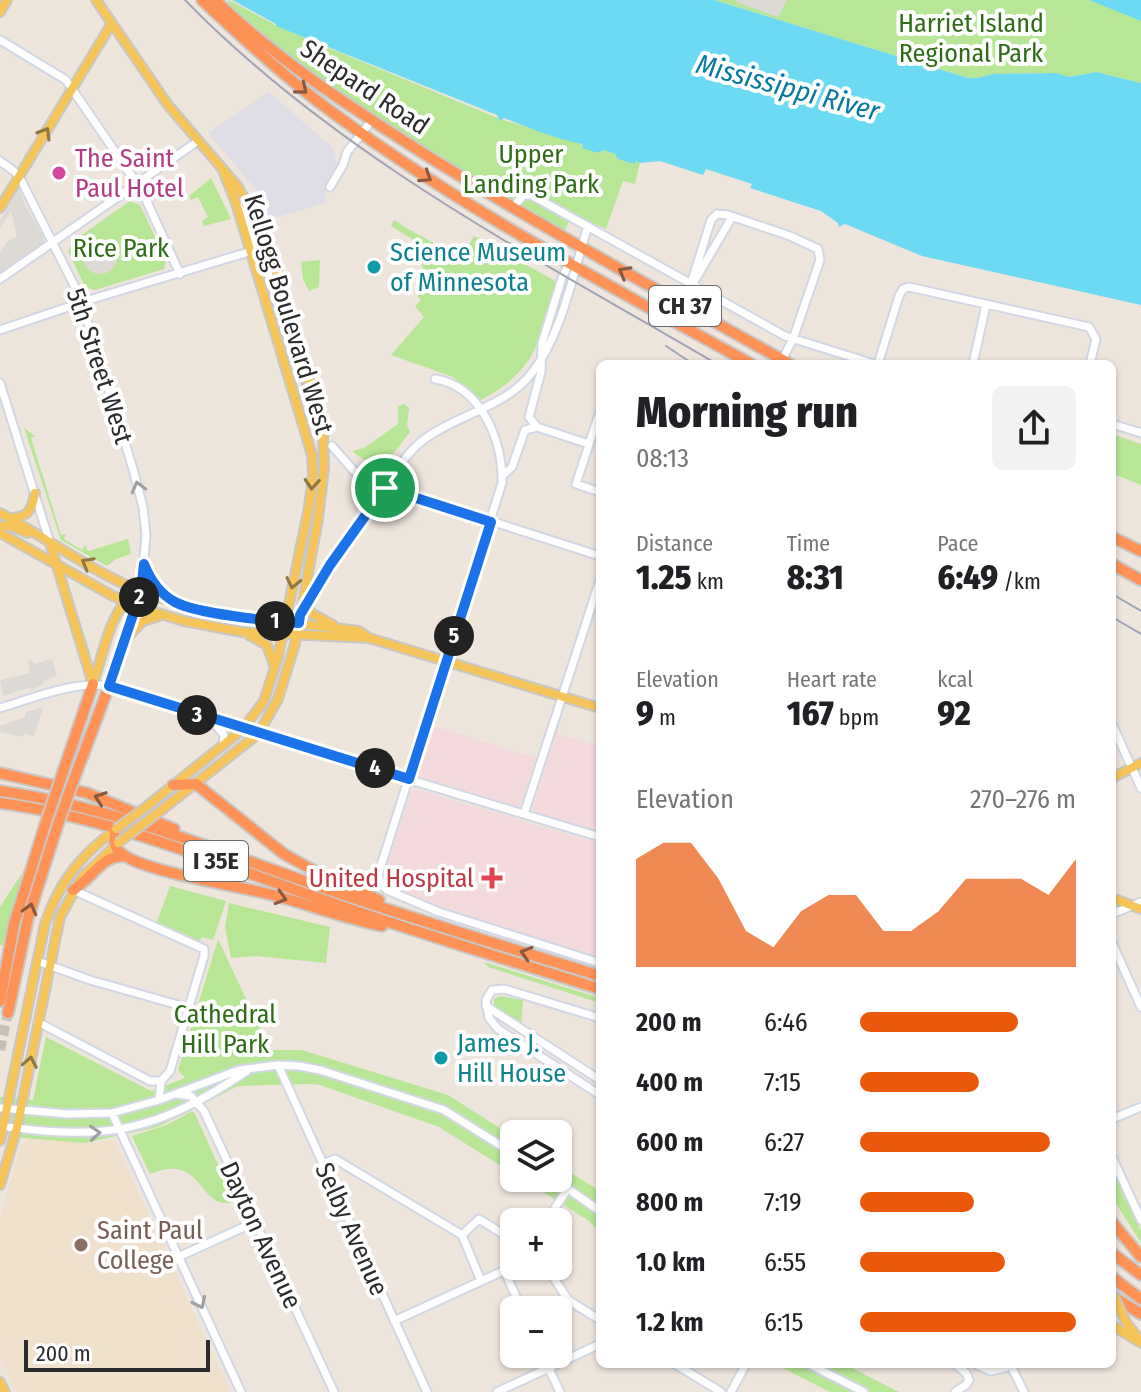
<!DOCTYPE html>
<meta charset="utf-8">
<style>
body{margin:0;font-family:"Fira Sans Condensed",sans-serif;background:#f2f2f2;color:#202124;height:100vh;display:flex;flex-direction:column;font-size:30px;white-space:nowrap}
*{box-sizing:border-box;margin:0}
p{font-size:26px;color:#757577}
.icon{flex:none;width:44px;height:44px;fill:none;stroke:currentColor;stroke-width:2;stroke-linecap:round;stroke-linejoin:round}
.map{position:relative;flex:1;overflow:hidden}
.drawer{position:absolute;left:596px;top:360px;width:520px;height:1008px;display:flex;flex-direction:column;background:#fff;border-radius:12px;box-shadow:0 2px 6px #0004}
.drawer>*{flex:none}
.fabs{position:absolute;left:500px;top:1120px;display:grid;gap:16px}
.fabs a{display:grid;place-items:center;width:72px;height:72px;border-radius:12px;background:#fff;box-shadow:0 2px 6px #0004;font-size:40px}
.scale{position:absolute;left:24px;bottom:20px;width:186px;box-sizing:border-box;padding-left:8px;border:4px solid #2b2b2b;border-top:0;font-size:22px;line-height:28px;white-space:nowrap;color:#2b2b2b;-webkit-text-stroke:6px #fff;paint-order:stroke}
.pin{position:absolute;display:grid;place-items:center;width:68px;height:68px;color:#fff;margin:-34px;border:4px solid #fff;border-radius:50%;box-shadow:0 2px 8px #0007}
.km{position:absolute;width:40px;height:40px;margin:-20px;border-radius:50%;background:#222;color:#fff;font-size:22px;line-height:40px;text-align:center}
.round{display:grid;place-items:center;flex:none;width:84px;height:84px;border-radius:12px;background:#f2f2f2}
.overview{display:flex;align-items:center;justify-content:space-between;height:136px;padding:0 40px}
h1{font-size:44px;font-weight:800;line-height:60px}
.figures{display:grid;grid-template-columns:repeat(3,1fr);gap:12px;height:136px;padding:8px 40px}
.figures div{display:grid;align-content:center}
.figures b{font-size:34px;font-weight:800}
.figures small{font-size:22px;font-weight:400}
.figures p{font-size:22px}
.chart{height:224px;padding:16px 40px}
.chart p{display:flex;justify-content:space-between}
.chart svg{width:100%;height:144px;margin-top:8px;fill:#ea580c;opacity:.7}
ul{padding:0 40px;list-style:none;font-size:26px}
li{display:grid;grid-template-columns:128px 96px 1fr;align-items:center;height:60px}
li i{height:20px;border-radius:10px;background:#ea580c}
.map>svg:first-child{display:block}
.industrial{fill:#dfdee6}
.education{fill:#f0e1cc}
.medical{fill:#f4dadd}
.green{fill:#b8e697}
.plaza{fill:#ddd9d4}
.water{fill:#6cdaf3}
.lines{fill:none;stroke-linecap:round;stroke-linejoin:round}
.minor-tunnel{stroke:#c7c0b9;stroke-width:7;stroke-dasharray:7 3.5;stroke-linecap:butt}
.highway-tunnel{stroke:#c7c0b9;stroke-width:10;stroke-dasharray:10 5;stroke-linecap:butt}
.minor-casing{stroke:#d2d7e4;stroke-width:11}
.major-casing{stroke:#c8c8c8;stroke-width:12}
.highway-casing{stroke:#c8c8c8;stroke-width:14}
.minor{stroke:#fff;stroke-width:7}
.major{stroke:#f6c559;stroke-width:8}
.highway{stroke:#ff9256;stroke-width:10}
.rail{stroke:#9fa4b6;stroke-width:2}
.major-bridge-casing{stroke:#c8c8c8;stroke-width:12;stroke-linecap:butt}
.highway-bridge-casing{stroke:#c8c8c8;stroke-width:14;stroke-linecap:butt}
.major-bridge{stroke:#f6c559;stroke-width:8}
.highway-bridge{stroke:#ff9256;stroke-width:10}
.oneway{stroke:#8a593e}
.oneway2{stroke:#907842}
.oneway3{stroke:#a0a0a0}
.route-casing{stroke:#fff;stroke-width:16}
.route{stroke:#1a73e8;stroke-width:10}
.hotel-dot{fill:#d1479c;stroke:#fff;stroke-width:3}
.culture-dot{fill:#0f9aa8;stroke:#fff;stroke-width:3}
.health-dot{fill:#e0444e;stroke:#fff;stroke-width:3}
.education-dot{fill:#8d6e63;stroke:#fff;stroke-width:3}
.labels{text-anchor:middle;stroke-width:8;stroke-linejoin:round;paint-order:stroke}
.shield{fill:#fff;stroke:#6b6b6b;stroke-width:2}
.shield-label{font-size:24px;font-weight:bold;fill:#2b2b2b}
.park-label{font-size:26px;fill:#306c17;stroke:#fff}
.street-label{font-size:26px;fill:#2b2b2b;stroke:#fff}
.hotel-label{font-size:26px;fill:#b23c85;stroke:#fff;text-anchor:start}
.culture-label{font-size:26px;fill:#0d838f;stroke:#fff;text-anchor:start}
.health-label{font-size:26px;fill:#be3a42;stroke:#fff;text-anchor:end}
.education-label{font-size:26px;fill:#785e54;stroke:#fff;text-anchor:start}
.water-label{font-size:28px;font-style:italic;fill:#0879a2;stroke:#fff}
</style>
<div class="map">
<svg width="1141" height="1392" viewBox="0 0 1141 1392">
<rect width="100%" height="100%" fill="#eee5dd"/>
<path class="industrial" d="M269 92 333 148 337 165 325 185 326 203 267 220 257 204 263 198 208 133Z"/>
<path class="education" d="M32 1137 94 1142 114 1140 230 1392H17L0 1357V1220L21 1144Z"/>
<path class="medical" d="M433 726 537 758 520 807 420 777 417 772Z
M556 733 600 747V833L534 812 533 808Z
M418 790 600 844V960L438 909 390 889 384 883V874L411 791Z"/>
<path class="green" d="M229 0 279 27 500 119 583 144 582 147 598 153 604 150 615 154 618 159 633 164 635 160 640 162 635 184 623 181 606 229 572 214 564 233 401 133 302 68 226 6Z
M714 0H1141V83L1096 72 1068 77 1056 73 993 74 978 78H968Z
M211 178 231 219 204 226 202 221 208 217 198 197 191 200 189 196Z
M130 201 140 205 166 260 164 269 95 290 85 287 68 251 73 241Z
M394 220C417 235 438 244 461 259L474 236 557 282C539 340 539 369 481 400L453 377 391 355 424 317 415 306 421 300 417 295 427 283 420 259 413 246 420 244 391 226Z
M320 260 319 287 309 291 303 279 301 262Z
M404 404 409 408 407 425 410 432 383 467 378 469 354 453 353 451 364 448 398 424V406Z
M24 428 35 436 31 438 61 535 66 534 64 539 82 550 85 545 88 551 128 539 131 554 116 559 107 566 61 540Z
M1112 434 1141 444V485L1116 475 1112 476Z
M22 873 4 946 0 945V907Z
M170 886 226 901 213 940 202 937 200 941 157 922Z
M229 903 330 927 326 963 256 956 231 958 225 927Z
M218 939 270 1050H302L448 1095 514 1137V1174L439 1127 320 1085 309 1084 238 1086 158 1127 84 1143 0 1136V1097L33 1100 46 1037 151 1091 185 1078 178 1070Z
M484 962 600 998V1003L488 967Z
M500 996 523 1000 521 1025 494 1007V999Z
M192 1111 195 1114 235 1202C197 1213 206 1151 150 1174L132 1136 167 1125Z
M558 1165 600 1191V1233L589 1221 521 1178H558Z
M1112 1169 1141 1231V1243L1112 1197Z
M775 1364H844L899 1392H830Z"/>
<path class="plaza" d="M738 0H787L778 17 734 1Z
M19 188 24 203 43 236 44 245 0 274V252L7 242 17 236 11 211 0 228V221Z
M83 257a17 17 0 1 1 34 0a17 17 0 1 1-34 0Z
M52 659 57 676 44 681 43 684 31 691V687L3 696 0 680 30 673 28 661 32 660 34 664Z
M43 707 34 736 24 734 23 737 0 732V726L25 717 26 712Z"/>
<path class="water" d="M232 0H714L968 78H978L993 74 1056 73 1069 77 1096 72 1141 83V305L922 256 845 224 839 227 838 223 821 211 750 188 752 184 706 169 703 175 660 161 640 163 636 161 634 164 618 159 615 154 604 150 598 153 582 148 583 144C558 140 529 128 504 118L500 121 497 115 276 26V24Z
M1089 0H1141V21Z"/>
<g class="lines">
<path class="minor-tunnel" d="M292 352 315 410"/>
<path class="highway-tunnel" d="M0 1050 8 1013"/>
<defs>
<path id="minor" d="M0 40 66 80 142 191 180 274
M0 161 15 172 22 182 80 297 133 469 143 507 146 535 141 591
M330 187 343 165 347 152 372 120
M238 206 244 213 257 253
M513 208 523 195H531L785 336 874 364
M250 213 292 352
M570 262 562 278 542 343 541 372 529 417 537 427 589 444
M0 279 198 141
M691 284 711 220 717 214 728 215 790 236 818 249 820 260 793 339 782 360
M681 304 732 217
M0 330 92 299 262 248
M878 364 899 296 903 289 909 287 1089 327 1096 339 1090 364
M973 364 986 305
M435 379C481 386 503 441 502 483L378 875 381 884 387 890 439 912 600 963
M0 383 50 543
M600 411 576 484 600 492
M1112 424 1141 433
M332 446 354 471 375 484 600 556
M502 476 512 467 525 430 537 427
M305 606C328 569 354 535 378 500 392 479 402 457 422 441 455 415 504 408 531 374 563 333 572 275 588 226
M0 708C34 698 73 681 109 686L258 734 600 837
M213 721 224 735 223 745
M1112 724 1141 788
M524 814 600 580
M73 890 204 949V956L170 1071 161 1081 159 1100
M1112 914 1141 902
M1112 943 1141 1007
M37 961 90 980 189 1008
M486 1006 600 1080
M600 1018 504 989 492 990 486 1000 489 1018 498 1029 600 1095
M38 1022 150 1081H161
M278 1065 427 1392
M177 1094 191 1096 204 1111 334 1392
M0 1108 68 1114 112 1113 159 1100 239 1070 278 1065 299 1066 320 1070 444 1110 514 1154
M112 1113 241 1392
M1112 1119 1141 1107
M0 1126C108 1141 156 1132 247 1071
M1112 1157 1141 1220
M323 1164 335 1159 462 1235 481 1281
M552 1178 600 1211
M546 1222 568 1188
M462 1235 479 1219 514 1241
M178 1257 255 1222
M546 1266 568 1300 600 1320
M504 1270 522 1310
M394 1321 514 1266
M542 1354 560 1392
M675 1364 721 1392
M809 1364 864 1392
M955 1364 966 1373 969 1380 966 1385 955 1392
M975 1364 991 1371 1011 1366
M1010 1364 1024 1392
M497 1392 600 1344
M731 1392 746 1364"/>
<path id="major" d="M96 0 168 105 238 187 258 222 268 244 299 341 323 432 324 468 318 519 295 644 278 699 258 734 159 812
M0 12 7 0
M0 208 112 23
M0 513C47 538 91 571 140 591 210 617 285 621 359 631L369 638 600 708
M12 518C29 517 32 509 35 493
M0 526H11L28 533
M0 533 113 596 144 609 184 621 242 632 369 638
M50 543 93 684
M144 564 156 585 169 597
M304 598 311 613 333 625
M249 635 267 645 274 665
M126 639 143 621 159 616
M93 683C103 656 112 599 141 591
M109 686 141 591
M1112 778 1141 763
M146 807 243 729 264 701 278 657 309 507 313 475 312 455 236 203 224 173
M1112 898 1141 909
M0 1141 45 924C59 882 81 855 116 829
M0 1185 17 1128 60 917 82 877 117 844
M1126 1322 1141 1342
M1112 1325 1141 1343
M0 1382 5 1392"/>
<path id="highway" d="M202 0C239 35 276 69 316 100 451 203 603 282 751 364
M215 0C278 61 352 108 426 155 545 229 668 296 790 364
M1112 537 1141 551
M1112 564 1141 580
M0 773 87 793 174 829
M61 778 93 684
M73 782 109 686
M173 785 196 784 284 854 309 868 379 900
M0 791C112 807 215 850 321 887 413 919 507 947 600 976
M0 803C112 818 215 862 321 899 413 932 507 959 600 989
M116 829C114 838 113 846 120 852 138 871 239 886 269 894 307 904 344 918 382 926
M73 890C92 879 101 855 125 856
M0 1001 14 924 45 825
M8 1013 28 918 57 827
M1112 1222 1141 1257
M1112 1253 1141 1275
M1112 1277 1141 1299
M1112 1296 1141 1314"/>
</defs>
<use href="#minor" class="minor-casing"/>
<use href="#major" class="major-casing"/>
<use href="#highway" class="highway-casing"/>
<use href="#minor" class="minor"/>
<use href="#major" class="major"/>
<use href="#highway" class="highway"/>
<path class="rail" d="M185 0C337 156 531 255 717 364
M666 346 693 364
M1112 594 1141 611
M1112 617 1141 634"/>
<defs>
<path id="major-bridge" d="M116 829 146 807
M118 843 159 812
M1112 1293 1126 1322"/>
<path id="highway-bridge" d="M45 825 61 778
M57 827 73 782"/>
</defs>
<use href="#major-bridge" class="major-bridge-casing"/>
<use href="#highway-bridge" class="highway-bridge-casing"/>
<use href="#major-bridge" class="major-bridge"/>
<use href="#highway-bridge" class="highway-bridge"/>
</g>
<defs><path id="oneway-chevron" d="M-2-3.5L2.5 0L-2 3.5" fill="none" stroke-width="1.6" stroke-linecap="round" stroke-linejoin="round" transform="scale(2)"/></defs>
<g class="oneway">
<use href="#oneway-chevron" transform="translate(302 89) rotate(39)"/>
<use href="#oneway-chevron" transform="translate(426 177) rotate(33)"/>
<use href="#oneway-chevron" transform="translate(624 272) rotate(-151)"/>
<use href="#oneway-chevron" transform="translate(100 798) rotate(-161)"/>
<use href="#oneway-chevron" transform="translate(281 898) rotate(17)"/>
<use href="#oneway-chevron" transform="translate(30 909) rotate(-75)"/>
<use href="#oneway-chevron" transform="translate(526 953) rotate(-163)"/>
</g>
<g class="oneway2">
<use href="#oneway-chevron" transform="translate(45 133) rotate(-59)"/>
<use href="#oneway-chevron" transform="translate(312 484) rotate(94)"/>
<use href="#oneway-chevron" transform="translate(87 563) rotate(-150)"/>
<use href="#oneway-chevron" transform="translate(293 583) rotate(102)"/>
<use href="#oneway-chevron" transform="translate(30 1062) rotate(-79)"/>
</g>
<g class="oneway3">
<use href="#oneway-chevron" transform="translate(138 487) rotate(-105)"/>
<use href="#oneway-chevron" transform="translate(95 1133) rotate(-4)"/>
<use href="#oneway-chevron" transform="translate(200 1303) rotate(64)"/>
</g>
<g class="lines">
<defs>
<path id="route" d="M385 488 491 522 409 779 109 686 141 591 144 564C150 579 160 594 175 602 197 614 271 621 299 623L300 615 330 565Z"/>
</defs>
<use href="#route" class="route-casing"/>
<use href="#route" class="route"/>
</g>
<circle class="hotel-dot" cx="59" cy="173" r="8"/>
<g class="culture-dot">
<circle cx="374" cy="267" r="8"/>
<circle cx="441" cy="1058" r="8"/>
</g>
<path class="health-dot" d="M488 866h8v8h8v8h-8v8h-8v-8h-8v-8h8z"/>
<circle class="education-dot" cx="81" cy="1245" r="8"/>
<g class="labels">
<g class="shield">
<rect x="649" y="286" width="72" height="40" rx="6"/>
<rect x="184" y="841" width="64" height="40" rx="6"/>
</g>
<g class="shield-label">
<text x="685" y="314">CH 37</text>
<text x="216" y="869">I 35E</text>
</g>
<g class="park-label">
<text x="971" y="32">Harriet Island<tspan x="971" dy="30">Regional Park</tspan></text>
<text x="531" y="163">Upper<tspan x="531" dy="30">Landing Park</tspan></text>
<text x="121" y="257">Rice Park</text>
<text x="225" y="1023">Cathedral<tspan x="225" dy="30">Hill Park</tspan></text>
</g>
<g class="street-label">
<text transform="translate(365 87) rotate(34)" y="9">Shepard Road</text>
<text transform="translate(289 314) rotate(73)" y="9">Kellogg Boulevard West</text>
<text transform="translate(100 366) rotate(72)" y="9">5th Street West</text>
<text transform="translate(352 1229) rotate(66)" y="9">Selby Avenue</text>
<text transform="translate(261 1235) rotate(65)" y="9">Dayton Avenue</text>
</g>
<g class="hotel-label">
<text x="75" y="167">The Saint<tspan x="75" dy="30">Paul Hotel</tspan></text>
</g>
<g class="culture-label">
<text x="390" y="261">Science Museum<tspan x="390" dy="30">of Minnesota</tspan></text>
<text x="457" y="1052">James J.<tspan x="457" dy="30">Hill House</tspan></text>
</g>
<g class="health-label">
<text x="474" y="887">United Hospital</text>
</g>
<g class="education-label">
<text x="97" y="1239">Saint Paul<tspan x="97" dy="30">College</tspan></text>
</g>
<g class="water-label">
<text transform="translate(788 87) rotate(15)" y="10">Mississippi River</text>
</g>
</g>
</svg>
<div class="fabs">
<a><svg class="icon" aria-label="layers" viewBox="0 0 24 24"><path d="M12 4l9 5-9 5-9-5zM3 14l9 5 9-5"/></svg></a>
<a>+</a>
<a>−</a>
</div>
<div class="scale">200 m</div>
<div class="pin" style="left:385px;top:488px;background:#1e9e55"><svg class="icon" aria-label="arrive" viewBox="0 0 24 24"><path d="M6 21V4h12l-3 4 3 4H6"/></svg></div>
<b class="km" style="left:275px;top:621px">1</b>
<b class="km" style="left:139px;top:597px">2</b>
<b class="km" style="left:197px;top:715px">3</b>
<b class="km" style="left:375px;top:768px">4</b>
<b class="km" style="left:454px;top:636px">5</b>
<section class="drawer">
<div class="overview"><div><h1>Morning run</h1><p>08:13</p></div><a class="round"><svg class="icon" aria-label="share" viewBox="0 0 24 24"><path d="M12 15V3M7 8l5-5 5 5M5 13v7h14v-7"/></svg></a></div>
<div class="figures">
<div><p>Distance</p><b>1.25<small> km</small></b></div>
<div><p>Time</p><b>8:31</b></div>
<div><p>Pace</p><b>6:49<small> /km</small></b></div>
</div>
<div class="figures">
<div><p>Elevation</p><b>9<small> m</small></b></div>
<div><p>Heart rate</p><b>167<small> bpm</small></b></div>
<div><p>kcal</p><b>92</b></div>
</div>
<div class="chart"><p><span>Elevation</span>270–276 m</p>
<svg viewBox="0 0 160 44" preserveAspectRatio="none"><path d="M0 44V11L10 6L20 6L30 17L40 33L50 38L60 27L70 22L80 22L90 33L100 33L110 27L120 17L130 17L140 17L150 22L160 11V44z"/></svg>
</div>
<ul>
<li><b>200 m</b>6:46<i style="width:73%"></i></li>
<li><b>400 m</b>7:15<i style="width:55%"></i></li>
<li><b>600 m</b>6:27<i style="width:88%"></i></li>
<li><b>800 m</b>7:19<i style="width:53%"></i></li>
<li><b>1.0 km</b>6:55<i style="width:67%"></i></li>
<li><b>1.2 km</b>6:15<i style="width:100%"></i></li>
</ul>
</section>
</div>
